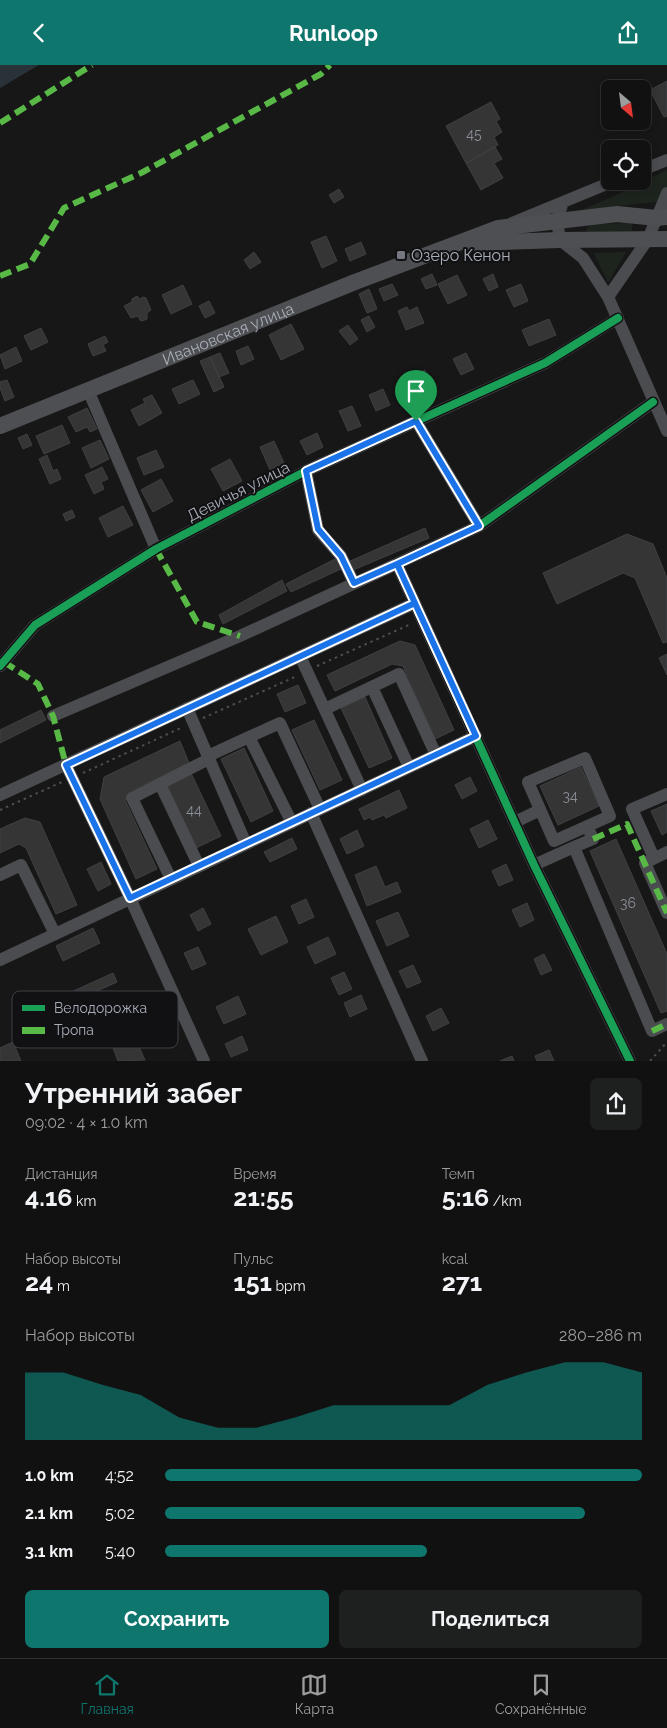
<!DOCTYPE html>
<html lang="ru">
<meta charset="utf-8">
<style>
body{margin:0;font-family:Raleway,sans-serif;background:#1e1f1f;color:#f1f3f6;height:100vh;display:flex;flex-direction:column;font-size:19px;white-space:nowrap}
*{box-sizing:border-box;margin:0}
p{font-size:16px;color:#9c9d9f}
.icon{flex:none;width:28px;height:28px;fill:none;stroke:currentColor;stroke-width:2;stroke-linecap:round;stroke-linejoin:round}
.map{position:relative;height:996px;overflow:hidden}
.side{display:flex;flex-direction:column;background:#111;flex:1}
.side>*{flex:none}
.needle{width:32px;rotate:152deg}
.fabs{position:absolute;left:601px;top:15px;display:grid;gap:10px}
.fabs a{display:grid;place-items:center;width:50px;height:50px;border-radius:8px;background:#111;box-shadow:0 2px 8px #0003,0 0 0 1px #303131;font-size:25px}
.pin{position:absolute;display:grid;place-items:center;width:42px;height:42px;color:#fff;margin:-51px -21px;border-radius:50% 50% 50% 0;rotate:-45deg;box-shadow:0 0 5px #0007}
.pin .icon{rotate:45deg}
.round{display:grid;place-items:center;flex:none;width:52px;height:52px;border-radius:8px;background:#1e1f1f}
.summary{display:flex;align-items:center;justify-content:space-between;height:85px;padding:0 25px}
h1{font-size:28px;font-weight:700;line-height:38px}
.stats{display:grid;grid-template-columns:repeat(3,1fr);gap:8px;height:85px;padding:5px 25px}
.stats div{display:grid;align-content:center}
.stats b{font-size:25px;font-weight:700}
.stats small{font-size:14px;font-weight:400}
.stats p{font-size:14px}
.chart{height:140px;padding:10px 25px}
.chart p{display:flex;justify-content:space-between}
.chart svg{width:100%;height:90px;margin-top:5px;fill:#0f766e;opacity:.7}
.button{display:flex;gap:10px;margin-top:auto;padding:10px 25px}
.button a{flex:1;height:58px;border-radius:8px;background:#0f766e;color:#fff;font-size:20px;font-weight:700;line-height:58px;text-align:center}
.button a+a{background:#1e1f1f;color:#f1f3f6}
ul{padding:0 25px;list-style:none;font-size:16px}
li{display:grid;grid-template-columns:80px 60px 1fr;align-items:center;height:38px}
li i{height:12px;border-radius:6px;background:#0f766e}
header{display:flex;justify-content:space-between;align-items:center;height:65px;padding:0 25px;background:#0f766e;color:#fff;font-size:22px;font-weight:700}
.tab-bar{display:flex;justify-content:space-around;align-items:center;height:70px;border-top:1px solid #303131;background:#111;font-size:14px;color:#9c9d9f}
.tab-bar a{display:grid;justify-items:center;gap:2px}
.tab-bar .active{color:#0f766e}
.map>svg:first-child{display:block}
.green{fill:#1d241e}
.water{fill:#2a3239}
.building{fill:#353536;stroke:#3f4043}
.lines{fill:none;stroke-linecap:round;stroke-linejoin:round}
.path{stroke:#4d4e52;stroke-width:2;stroke-dasharray:2.5 4;stroke-linecap:butt}
.minor{stroke:#4b4c50;stroke-width:12}
.major{stroke:#4d4f52;stroke-width:16}
.quiet{stroke:#58b947;stroke-width:6;stroke-dasharray:12 6;stroke-linecap:butt}
.cycleway-casing{stroke:#111113;stroke-width:11}
.cycleway{stroke:#1a9f57;stroke-width:8}
.route-casing{stroke:#fff;stroke-width:10}
.route{stroke:#1a73e8;stroke-width:6}
.poi-dot{fill:#757880;stroke:#111113;stroke-width:2}
.labels{text-anchor:middle;stroke-width:4;stroke-linejoin:round;paint-order:stroke}
.number-label{font-size:14px;fill:#8b8f98}
.poi-label{font-size:16px;fill:#a8adb8;stroke:#111113;text-anchor:start}
.street-label{font-size:16px;fill:#a8adb8;stroke:#111113}
.key{fill:#111113;stroke:#3e4045;stroke-width:1}
.key-label{font-size:14px;fill:#a8adb8}
</style>
<header><svg class="icon" aria-label="back" viewBox="0 0 24 24"><path d="M15 5l-7 7 7 7"/></svg>Runloop<svg class="icon" aria-label="share" viewBox="0 0 24 24"><path d="M12 15V3M7 8l5-5 5 5M5 13v7h14v-7"/></svg></header>
<div class="map">
<svg width="667" height="996" viewBox="0 0 667 996">
<rect width="100%" height="100%" fill="#171717"/>
<path class="green" d="M667 105V121L664 136 582 145 625 126Z
M632 158V166L590 168 585 165 592 159Z
M626 187 608 218 594 188Z"/>
<path class="water" d="M0 0H39L0 23Z"/>
<path class="building" d="M667 16V51L664 52 650 25Z
M491 37 500 54 496 56 502 67 494 72 498 80 466 98 446 61Z
M495 82 502 94 494 98 503 113 481 125 466 98Z
M339 124 344 132 334 138 329 130Z
M326 171 337 196 322 203 311 177Z
M361 177 366 189 350 196 345 184Z
M254 187 261 197 250 204 244 195Z
M432 209 437 220 426 224 421 214Z
M493 209 498 222 489 226 483 214Z
M457 210 467 230 448 239 438 219Z
M392 219 398 230 384 236 379 224Z
M521 219 528 236 514 242 506 225Z
M183 220 192 239 171 249 162 230Z
M369 224 377 244 367 248 359 229Z
M137 231 140 234 143 232 146 233 151 245 147 248V254L142 256 140 255 138 251 131 253 124 241 132 237V234Z
M209 236 215 248 205 253 199 241Z
M407 242 409 246 417 242 424 258 406 265 398 246Z
M369 251 375 262 367 267 361 255Z
M549 254 556 270 529 281 522 265Z
M291 259 304 284 281 295 269 270Z
M348 260 358 274 350 280 339 266Z
M41 263 48 277 31 285 24 271Z
M105 271 108 277 103 280 106 286 93 291 88 279Z
M248 281 254 294 241 300 236 286Z
M16 282 22 296 5 304 0 290Z
M220 288 229 308 219 312 210 292Z
M466 288 474 304 461 310 453 294Z
M210 292 224 322 214 327 200 296Z
M425 305 433 324 418 331 410 312Z
M7 315 14 332 5 336 0 323V317Z
M193 315 200 329 179 339 172 324Z
M383 324 390 340 376 346 369 330Z
M152 330 162 348 139 361 131 345 145 338 143 334Z
M352 341 361 361 348 366 339 346Z
M87 343 97 364 90 367 87 362 76 367 68 352Z
M62 360 70 378 44 389 36 371Z
M317 368 323 382 307 390 300 376Z
M27 369 32 380 23 384 18 373Z
M100 375 109 394 91 403 82 383Z
M274 376 284 398 270 405 260 382Z
M156 385 164 402 144 410 137 393Z
M47 390 53 406 57 404 61 414 50 419 39 394Z
M230 394 242 416 223 426 211 404Z
M102 402 108 414 101 417 104 424 94 429 85 410Z
M161 414 173 436 153 447 141 425Z
M123 441 133 460 108 472 99 453Z
M72 445 75 452 66 456 63 449Z
M425 463 429 473 353 505 348 497Z
M627 469 653 479 667 513V577L663 578 635 513 623 508 557 539 543 508Z
M339 492 343 503 291 527 286 519Z
M282 515 287 526 223 559 219 550Z
M400 576 415 580 454 665 435 674 403 601 392 599 335 626 327 610Z
M667 589V610L659 593Z
M298 620 306 638 285 647 277 629Z
M365 632 392 693 369 703 341 643Z
M41 645 46 655 0 678V665Z
M314 655 342 715 320 725 292 665Z
M180 676 189 698 131 726 125 735 157 804 136 814 100 734 104 712Z
M244 683 273 746 251 757 221 694Z
M581 702 599 741 558 760 540 721Z
M191 708 221 771 196 783 166 720Z
M470 712 477 726 462 734 455 720Z
M399 725 407 743 386 753 384 750 372 755 370 752 364 755 359 744Z
M667 739V767L662 770 651 746Z
M25 753 40 757 77 840 56 849 26 783 19 779 0 788V764Z
M488 755 497 774 479 783 470 764Z
M357 765 364 781 347 789 340 774Z
M292 773 297 784 270 797 264 787Z
M616 774 667 889V946L661 948 590 786Z
M101 797 111 819 98 826 87 804Z
M506 799 513 815 499 821 492 806Z
M376 801 385 822 397 817 401 827 367 841 355 810Z
M306 834 314 852 299 859 291 841Z
M527 838 534 855 520 862 512 845Z
M203 843 211 859 198 866 190 850Z
M398 847 409 871 387 881 376 856Z
M276 851 288 877 261 890 248 864Z
M93 863 100 878 63 896 56 881Z
M328 872 336 889 315 899 307 882Z
M198 882 206 899 192 905 184 888Z
M544 889 552 905 541 910 534 894Z
M413 900 421 917 407 923 399 906Z
M344 907 352 924 339 930 331 913Z
M113 908 117 917 71 938 67 929Z
M361 930 367 944 350 952 344 938Z
M238 931 246 949 224 959 216 942Z
M441 943 449 958 433 966 426 951Z
M242 971 248 985 231 992 225 979Z
M135 973 145 995 118 996 113 983Z
M13 977 21 996H0V983Z
M549 985 554 996H537L535 991Z
M512 991 514 996H500Z"/>
<g class="lines">
<path class="path" d="M317 601 411 559
M203 653 297 611
M83 708 183 662
M0 745 62 717
M650 996 667 977"/>
<path class="minor" d="M642 105 667 95
M563 137 557 155 560 175 583 193 608 232 667 366
M512 158 614 116
M608 232 648 174 667 128
M88 325 156 484
M416 356 479 461
M306 406 318 465 341 491 354 518
M397 499 534 800 630 996
M300 591 362 725
M0 601 35 560 156 484 306 406 545 298 618 253
M372 622 409 702
M187 643 246 779
M325 644 399 609 436 690
M53 651 240 571 479 461 653 337
M249 672 280 658 320 744
M208 691 249 672 292 758
M585 693 610 751 554 776 528 717Z
M66 700 130 833 204 996
M160 719 199 801
M0 730 415 538
M311 748 422 996
M515 757 540 745
M574 782 593 774 587 761
M667 787 645 798 667 848
M654 793 632 744 667 729
M534 800 574 782 652 966 667 959
M0 810 21 800 55 869
M171 814 132 733 209 694
M0 895 476 671"/>
<g class="major">
<path d="M471 178 560 175 667 174"/>
<path id="s1" d="M0 361 355 217 498 163 617 149 657 153 667 152"/>
</g>
<path class="quiet" d="M0 58 92 0
M0 211 30 199 64 143 143 107 321 9 330 0
M156 484 197 557 240 571
M4 597 38 619 53 651 66 700
M593 774 627 759 667 848
M652 966 667 959"/>
<defs>
<path id="cycleway" d="M0 601 35 560 156 484 306 406 545 298 618 253
M630 996 534 800 397 499 479 461 653 337"/>
</defs>
<use href="#cycleway" class="cycleway-casing"/>
<use href="#cycleway" class="cycleway"/>
</g>
<g class="lines">
<defs>
<path id="route" d="M416 356 306 406 318 464 341 491 354 518 397 499 415 538 66 700 130 833 476 671 397 499 479 461 416 356"/>
</defs>
<use href="#route" class="route-casing"/>
<use href="#route" class="route"/>
</g>
<rect class="poi-dot" x="396" y="185" width="10" height="10" rx="2.5"/>
<g class="labels">
<g class="number-label">
<text x="474" y="74">45</text>
<text x="570" y="736">34</text>
<text x="194" y="750">44</text>
<text x="628" y="843">36</text>
</g>
<g class="poi-label">
<text x="411" y="196">Озеро Кенон</text>
</g>
<g class="street-label">
<text dy="6" stroke="none"><textPath href="#s1" startOffset="246">Ивановская улица</textPath></text>
<text transform="translate(238 426) rotate(-27)" y="6">Девичья улица</text>
</g>
</g>
<rect x="12" y="926" width="166" height="57" rx="8" class="key"/>
<rect x="22" y="940" width="23" height="6" fill="#1a9f57"/>
<rect x="22" y="962" width="23" height="7" fill="#58b947"/>
<g class="key-label">
<text x="54" y="948">Велодорожка</text>
<text x="54" y="970">Тропа</text>
</g>
</svg>
<div class="fabs">
<a><svg class="needle" viewBox="-14 -14 28 28"><path d="M0-13l5 13h-10z" fill="#e53935"/><path d="M0 13l5-13h-10z" fill="#9c9d9f"/></svg></a>
<a><svg class="icon" aria-label="locate" viewBox="0 0 24 24"><circle cx="12" cy="12" r="6"/><path d="M12 2v4M12 18v4M2 12h4M18 12h4"/></svg></a>
</div>
<div class="pin" style="left:416px;top:356px;background:#1e9e55"><svg class="icon" aria-label="arrive" viewBox="0 0 24 24"><path d="M6 21V4h12l-3 4 3 4H6"/></svg></div>
</div>
<section class="side">
<div class="summary"><div><h1>Утренний забег</h1><p>09:02 · 4 × 1.0 km</p></div><a class="round"><svg class="icon" aria-label="share" viewBox="0 0 24 24"><path d="M12 15V3M7 8l5-5 5 5M5 13v7h14v-7"/></svg></a></div>
<div class="stats">
<div><p>Дистанция</p><b>4.16<small> km</small></b></div>
<div><p>Время</p><b>21:55</b></div>
<div><p>Темп</p><b>5:16<small> /km</small></b></div>
</div>
<div class="stats">
<div><p>Набор высоты</p><b>24<small> m</small></b></div>
<div><p>Пульс</p><b>151<small> bpm</small></b></div>
<div><p>kcal</p><b>271</b></div>
</div>
<div class="chart"><p><span>Набор высоты</span>280–286 m</p>
<svg viewBox="0 0 160 44" preserveAspectRatio="none"><path d="M0 44V11L10 11L20 17L30 22L40 33L50 38L60 38L70 33L80 27L90 27L100 27L110 27L120 17L130 11L140 6L150 6L160 11V44z"/></svg>
</div>
<ul>
<li><b>1.0 km</b>4:52<i style="width:100%"></i></li>
<li><b>2.1 km</b>5:02<i style="width:88%"></i></li>
<li><b>3.1 km</b>5:40<i style="width:55%"></i></li>
</ul>
<div class="button"><a>Сохранить</a><a>Поделиться</a></div>
</section>
<nav class="tab-bar">
<a class="active"><svg class="icon" aria-label="home" viewBox="0 0 24 24"><path d="M3 11l9-7 9 7M6 9v11h12V9"/></svg>Главная</a>
<a><svg class="icon" aria-label="map" viewBox="0 0 24 24"><path d="M3 6l6-2 6 2 6-2v14l-6 2-6-2-6 2zM9 4v14M15 6v14"/></svg>Карта</a>
<a><svg class="icon" aria-label="saved" viewBox="0 0 24 24"><path d="M7 4h10v16l-5-4-5 4z"/></svg>Сохранённые</a>
</nav>
